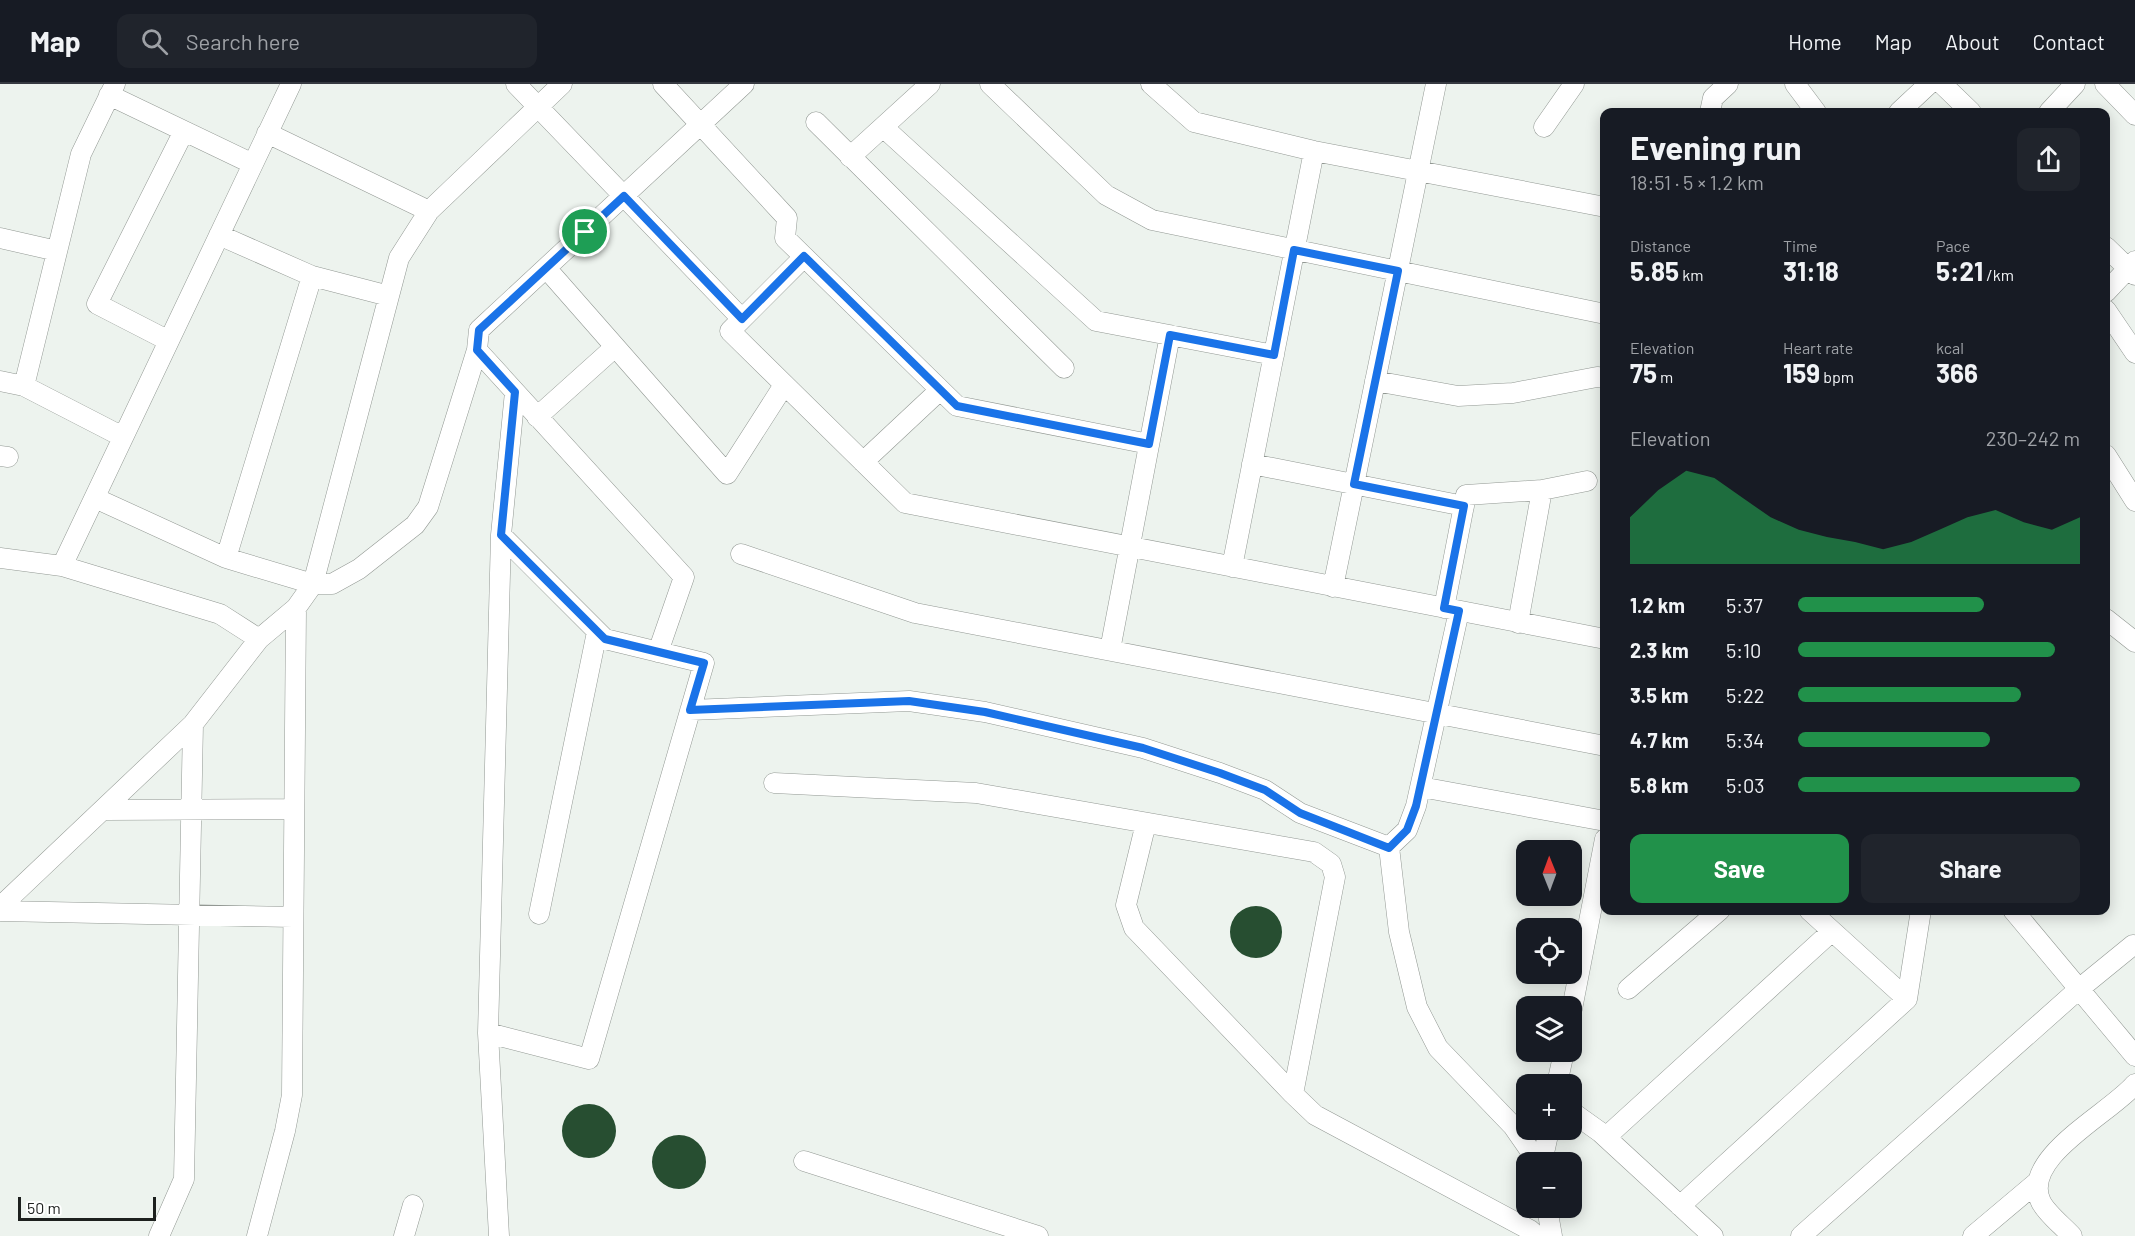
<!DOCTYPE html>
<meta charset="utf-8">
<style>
body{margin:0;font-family:Barlow,sans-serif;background:#20242c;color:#f1f3f6;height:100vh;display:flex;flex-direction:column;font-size:22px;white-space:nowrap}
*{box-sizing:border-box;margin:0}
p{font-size:20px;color:#9ea1a6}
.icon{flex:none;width:33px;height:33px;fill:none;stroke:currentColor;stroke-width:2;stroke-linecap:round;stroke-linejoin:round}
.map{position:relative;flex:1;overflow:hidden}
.side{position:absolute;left:1600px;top:24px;width:510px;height:807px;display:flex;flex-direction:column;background:#171b24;border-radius:12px;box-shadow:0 3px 15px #0003}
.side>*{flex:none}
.needle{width:39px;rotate:359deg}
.buttons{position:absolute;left:1516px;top:756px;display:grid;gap:12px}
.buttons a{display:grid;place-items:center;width:66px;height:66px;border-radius:12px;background:#171b24;box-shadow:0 3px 15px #0003;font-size:30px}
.scale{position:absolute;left:18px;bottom:15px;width:138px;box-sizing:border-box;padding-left:6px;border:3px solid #1d201e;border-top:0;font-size:16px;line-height:21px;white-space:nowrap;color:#1d201e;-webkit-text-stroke:4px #fefffe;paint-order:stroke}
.pin{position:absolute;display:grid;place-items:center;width:51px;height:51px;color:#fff;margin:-26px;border:3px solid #fff;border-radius:50%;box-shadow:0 2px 6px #0007}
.round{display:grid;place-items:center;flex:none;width:63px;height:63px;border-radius:12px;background:#20242c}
.overview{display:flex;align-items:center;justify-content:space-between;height:102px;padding:0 30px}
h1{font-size:33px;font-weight:700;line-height:45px}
.stats{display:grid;grid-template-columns:repeat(3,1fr);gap:9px;height:102px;padding:6px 30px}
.stats div{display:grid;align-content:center}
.stats b{font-size:26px;font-weight:700}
.stats small{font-size:16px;font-weight:400}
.stats p{font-size:16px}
.chart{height:168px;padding:12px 30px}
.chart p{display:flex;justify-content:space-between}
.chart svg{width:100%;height:108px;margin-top:6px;fill:#21914a;opacity:.7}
.cta{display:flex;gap:12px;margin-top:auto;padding:12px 30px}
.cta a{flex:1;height:69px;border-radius:12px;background:#21914a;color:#fff;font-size:24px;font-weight:700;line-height:69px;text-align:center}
.cta a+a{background:#20242c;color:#f1f3f6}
ul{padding:0 30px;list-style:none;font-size:20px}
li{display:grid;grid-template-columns:96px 72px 1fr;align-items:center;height:45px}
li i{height:15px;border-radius:8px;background:#21914a}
header{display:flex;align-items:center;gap:36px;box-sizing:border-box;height:84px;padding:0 30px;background:#171b24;border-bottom:2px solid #363941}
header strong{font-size:28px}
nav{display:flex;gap:33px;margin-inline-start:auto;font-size:21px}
.search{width:420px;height:54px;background:#20242c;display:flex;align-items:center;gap:15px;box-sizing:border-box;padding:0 21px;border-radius:12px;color:#9ea1a6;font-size:22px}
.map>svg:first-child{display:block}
.building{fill:#274e31}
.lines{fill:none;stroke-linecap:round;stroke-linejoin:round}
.minor-casing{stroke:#929893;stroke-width:21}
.minor{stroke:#fff;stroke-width:20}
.route-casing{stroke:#fff;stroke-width:12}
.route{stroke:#1a73e8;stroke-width:8}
</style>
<header>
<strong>Map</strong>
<div class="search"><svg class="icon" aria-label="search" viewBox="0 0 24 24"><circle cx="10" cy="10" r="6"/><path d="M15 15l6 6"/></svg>Search here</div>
<nav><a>Home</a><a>Map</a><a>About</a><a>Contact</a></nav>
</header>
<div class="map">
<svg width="2135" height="1152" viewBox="0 0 2135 1152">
<rect width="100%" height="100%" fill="#edf3ee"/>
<path class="building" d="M1230 848a26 26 0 1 1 52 0a26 26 0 1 1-52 0Z
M562 1047a27 27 0 1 1 54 0a27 27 0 1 1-54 0Z
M652 1078a27 27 0 1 1 54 0a27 27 0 1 1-54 0Z"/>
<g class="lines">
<defs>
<path id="minor" d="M516 0 742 235
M663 0 787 134 785 154 957 322 1149 360
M990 0 1106 111 1152 136 1605 230
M1151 0 1194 38 1314 67 1605 123
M1795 0 1816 28
M1942 0 1971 28
M2105 0 2135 31
M109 11 253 80
M1710 28 1713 14 1728 0
M1899 28 1929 0
M2049 28 2075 0
M816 38 1064 284
M883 43 1096 237 1274 271
M1544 43 1574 0
M267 49 429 127
M850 73 930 0
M219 151 312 192 389 212
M0 154 57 167
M2106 163 2135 191
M804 173 730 247 905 419 1605 555
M546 184 727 390 784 301
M2106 208 2135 177
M2106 226 2135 269
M169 257 97 220 184 47
M477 266 684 493 658 568
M0 297 24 302 123 353
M1375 297 1458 312 1513 309 1597 293 1605 294
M24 302 81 70 115 0
M537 333 615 263
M2106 371 2135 417
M0 372 8 373
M863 378 940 306
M1252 380 1464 422
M95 414 226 474 313 500H332L359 485 415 441 428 423 477 266 479 246 744 0
M741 470 915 529 1605 662
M0 474 62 482 220 530 259 555
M226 474 312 192
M62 482 291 0
M1232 483 1314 67
M1333 503 1436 0
M1444 524 1466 411 1542 406 1587 397
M2106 535 2135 558
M1518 539 1542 406
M1110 566 1170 251
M690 626 909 617 985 628 1143 664 1220 689 1265 706 1300 729 1389 763
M774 699 976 709 1314 768 1331 780 1335 793 1293 1010 1315 1031 1530 1146 1537 1152
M1421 703 1605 737
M105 726 294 725
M1146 739 1126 821 1134 844 1293 1010
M1389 763 1399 848 1417 923 1438 964 1513 1042 1538 1078
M1389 763 1407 746 1416 722 1459 527
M0 823 193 640 259 555 296 524 313 500 399 174 429 127 562 0
M1809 826 1907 915
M2013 826 2135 972
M0 827 293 833
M539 830 597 548
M1628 905 1720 826
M1572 925 1605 755
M488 949 589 975 704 579 605 555 501 451
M1557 1000 1564 968
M1572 1028 1600 1048 1713 1152
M1606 1053 1831 848
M804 1077 1038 1152
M1542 1078 1549 1046
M1680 1122 1907 915 1921 826
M1547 1124 1552 1152
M159 1152 184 1095 193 640
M257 1152 285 1047 292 1011 296 524
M404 1152 413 1121
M499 1152 488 949 501 451 515 308
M1801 1152 2079 905 2133 861
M1973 1152 2036 1099
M2072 1152C2063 1142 2047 1130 2041 1118 2019 1074 2111 1029 2135 1000"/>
</defs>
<use href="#minor" class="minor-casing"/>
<use href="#minor" class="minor"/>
</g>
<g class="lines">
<defs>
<path id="route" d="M624 112 742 235 804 172 957 322 1149 360 1170 251 1274 271 1294 166 1398 187 1354 400 1464 422 1444 524 1459 527 1416 722 1407 746 1389 764 1300 729 1265 706 1220 689 1143 664 985 628 909 617 690 626 704 579 605 555 501 451 515 308 477 266 479 246Z"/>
</defs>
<use href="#route" class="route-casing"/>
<use href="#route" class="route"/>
</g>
</svg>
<div class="buttons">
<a><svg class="needle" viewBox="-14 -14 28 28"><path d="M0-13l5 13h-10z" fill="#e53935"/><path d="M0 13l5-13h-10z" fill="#9ea1a6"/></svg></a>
<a><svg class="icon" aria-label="locate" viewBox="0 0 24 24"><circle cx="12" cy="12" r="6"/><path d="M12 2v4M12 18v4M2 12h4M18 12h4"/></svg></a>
<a><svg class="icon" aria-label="layers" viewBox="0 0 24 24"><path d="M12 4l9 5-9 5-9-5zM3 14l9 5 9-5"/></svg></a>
<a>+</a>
<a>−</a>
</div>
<div class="scale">50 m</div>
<div class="pin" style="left:585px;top:148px;background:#1e9e55"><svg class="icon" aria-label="arrive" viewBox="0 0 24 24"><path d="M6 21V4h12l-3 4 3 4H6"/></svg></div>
<section class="side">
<div class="overview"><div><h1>Evening run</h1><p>18:51 · 5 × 1.2 km</p></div><a class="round"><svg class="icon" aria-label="share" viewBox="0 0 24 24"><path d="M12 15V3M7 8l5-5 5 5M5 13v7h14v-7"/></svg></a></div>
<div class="stats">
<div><p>Distance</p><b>5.85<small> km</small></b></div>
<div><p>Time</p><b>31:18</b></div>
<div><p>Pace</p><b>5:21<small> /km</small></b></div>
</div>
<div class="stats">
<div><p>Elevation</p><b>75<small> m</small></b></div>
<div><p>Heart rate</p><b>159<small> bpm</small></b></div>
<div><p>kcal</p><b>366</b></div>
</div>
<div class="chart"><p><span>Elevation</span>230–242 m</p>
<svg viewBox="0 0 160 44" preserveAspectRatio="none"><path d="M0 44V25L10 14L20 6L30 9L40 17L50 25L60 30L70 33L80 35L90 38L100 35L110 30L120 25L130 22L140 27L150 30L160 25V44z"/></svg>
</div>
<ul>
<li><b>1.2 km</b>5:37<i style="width:66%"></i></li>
<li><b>2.3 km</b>5:10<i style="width:91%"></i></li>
<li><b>3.5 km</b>5:22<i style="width:79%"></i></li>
<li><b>4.7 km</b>5:34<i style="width:68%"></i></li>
<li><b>5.8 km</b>5:03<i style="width:100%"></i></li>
</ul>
<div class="cta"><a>Save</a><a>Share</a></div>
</section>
</div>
